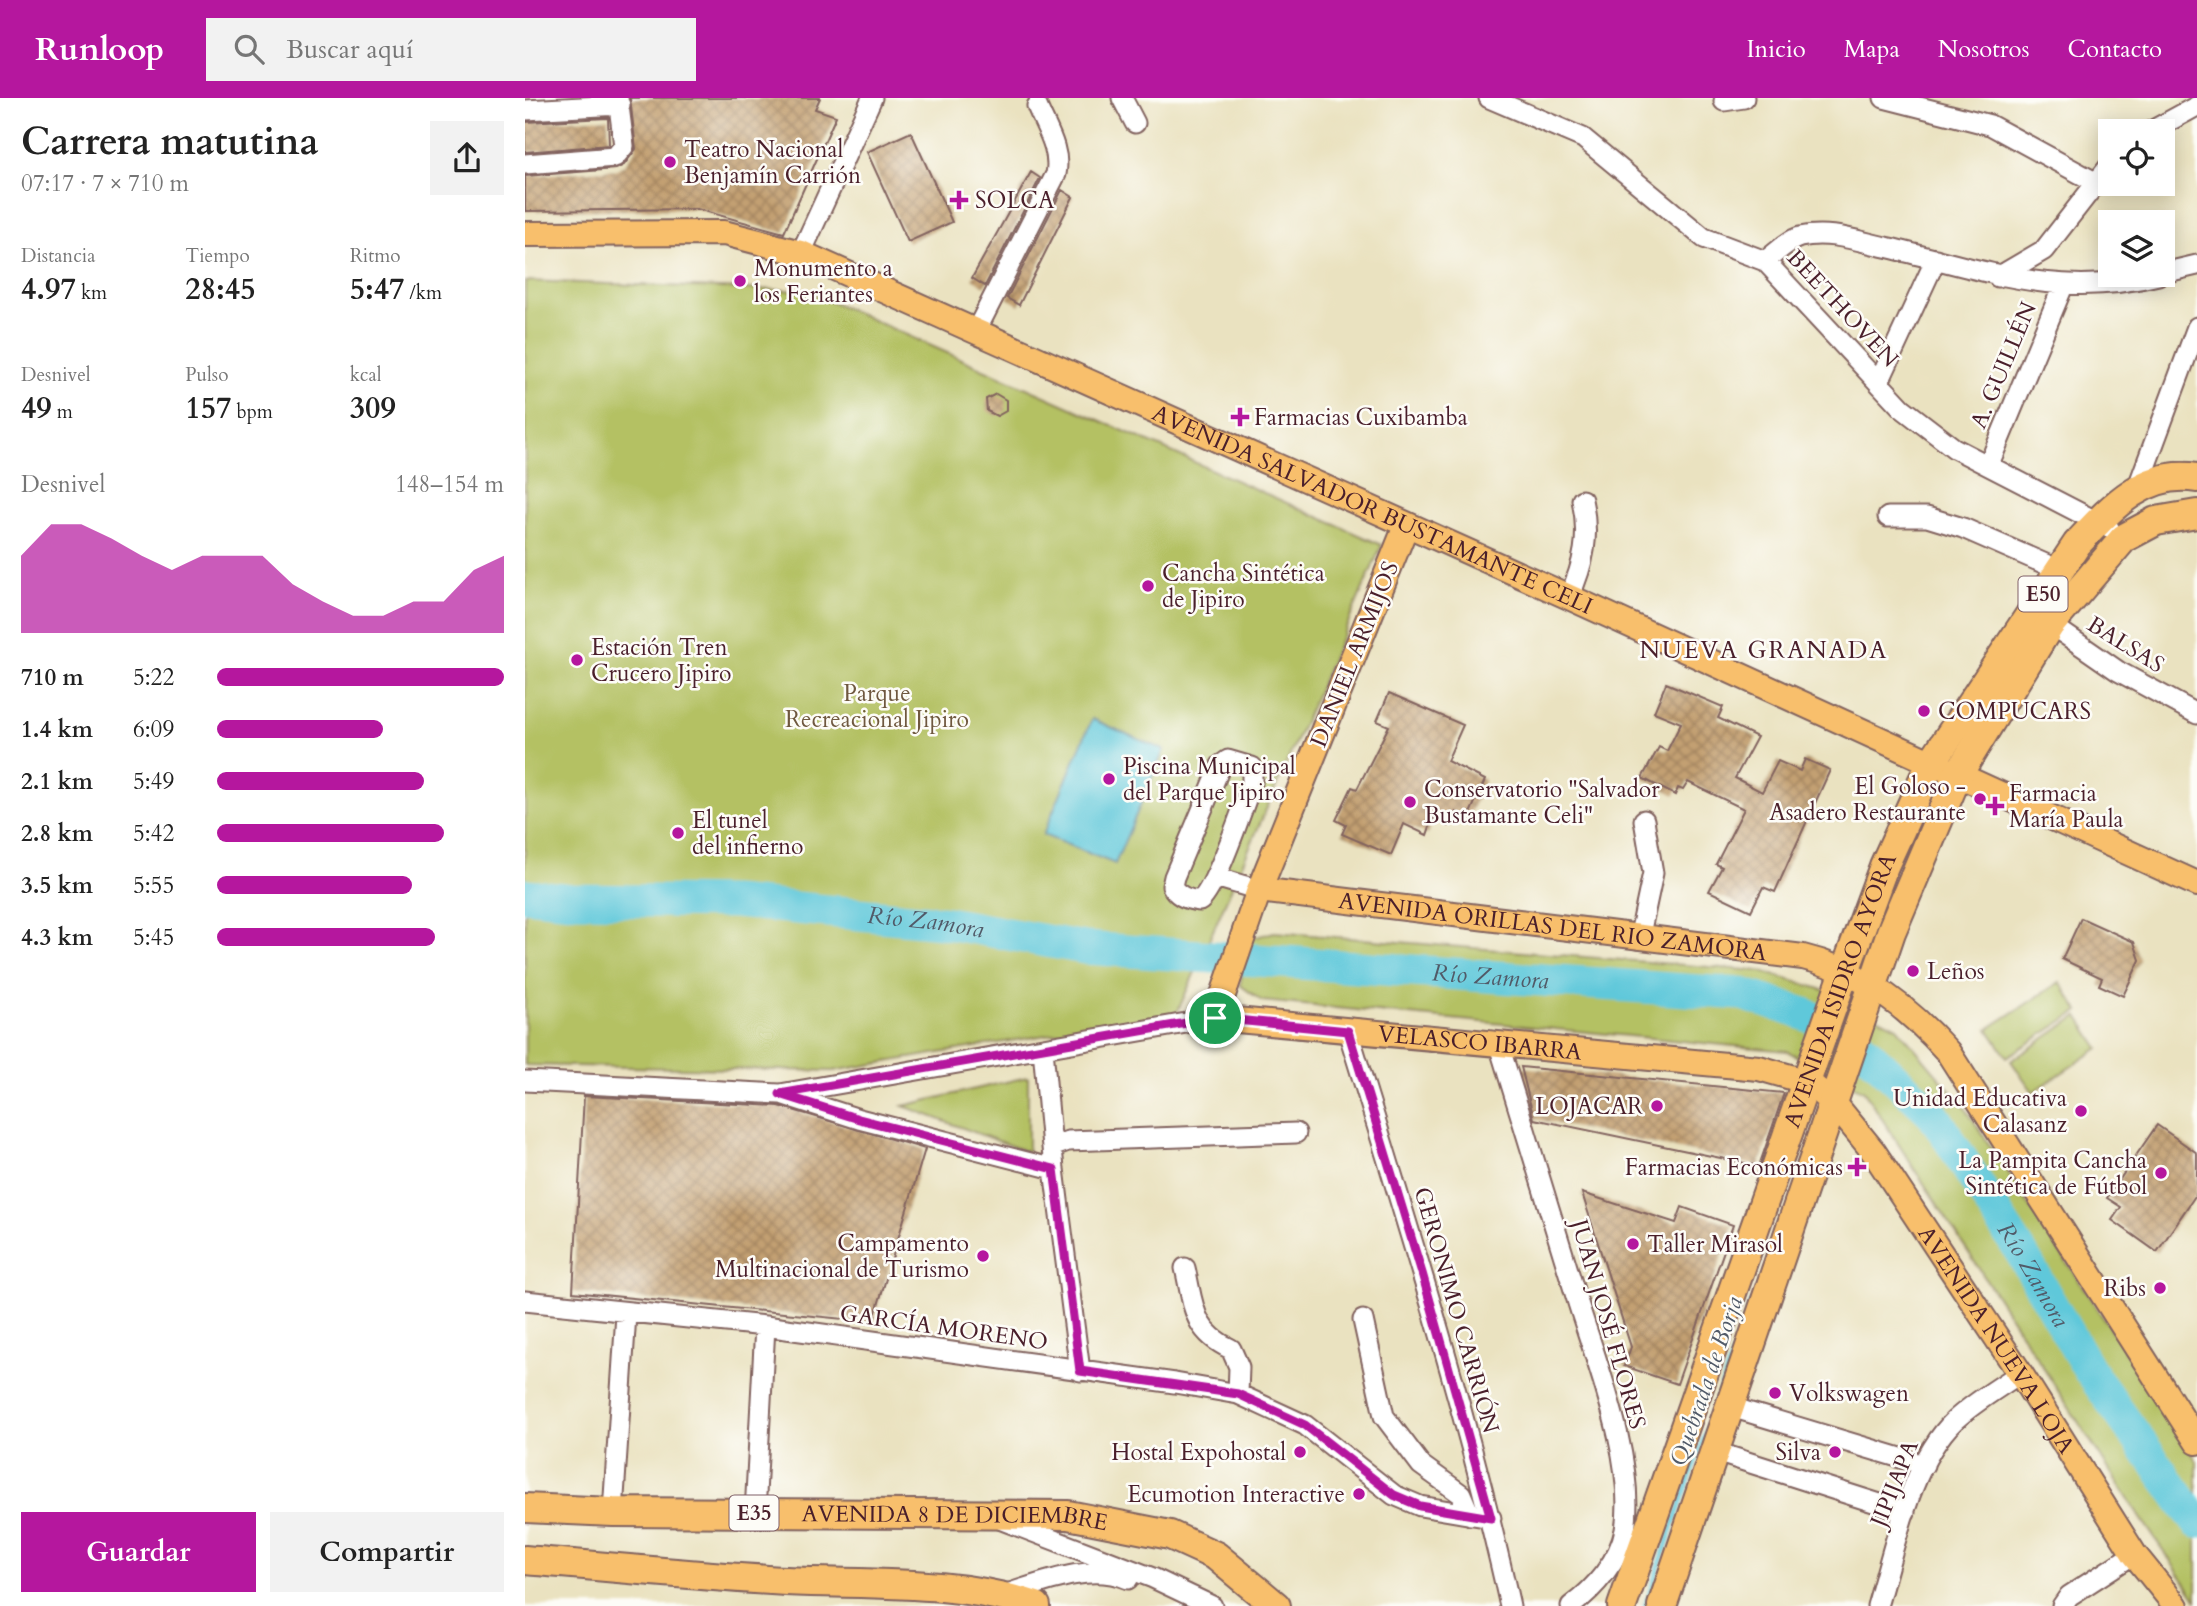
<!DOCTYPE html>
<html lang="es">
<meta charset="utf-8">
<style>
body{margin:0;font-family:Cardo,serif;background:#f2f2f2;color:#222;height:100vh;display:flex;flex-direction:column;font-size:26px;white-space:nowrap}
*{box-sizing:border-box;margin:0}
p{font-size:23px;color:#767676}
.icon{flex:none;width:38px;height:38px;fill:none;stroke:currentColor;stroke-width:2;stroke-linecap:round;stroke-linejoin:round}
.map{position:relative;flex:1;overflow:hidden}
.drawer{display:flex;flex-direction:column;background:#fff;width:525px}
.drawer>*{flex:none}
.controls{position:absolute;left:1573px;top:21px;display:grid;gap:14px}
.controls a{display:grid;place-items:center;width:77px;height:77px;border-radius:0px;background:#fff;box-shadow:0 4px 18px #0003;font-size:35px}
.pin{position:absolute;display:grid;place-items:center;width:60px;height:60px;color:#fff;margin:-30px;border:4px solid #fff;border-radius:50%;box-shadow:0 2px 7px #0007}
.round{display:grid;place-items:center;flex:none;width:74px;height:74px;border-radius:0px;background:#f2f2f2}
.summary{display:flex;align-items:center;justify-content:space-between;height:119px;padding:0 21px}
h1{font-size:38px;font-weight:700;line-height:52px}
.figures{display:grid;grid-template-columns:repeat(3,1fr);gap:10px;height:119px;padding:7px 21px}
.figures div{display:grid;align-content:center}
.figures b{font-size:30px;font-weight:700}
.figures small{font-size:19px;font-weight:400}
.figures p{font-size:19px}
.chart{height:196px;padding:14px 21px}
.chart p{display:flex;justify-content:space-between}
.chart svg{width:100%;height:126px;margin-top:7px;fill:#b5179e;opacity:.7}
.cta{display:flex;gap:14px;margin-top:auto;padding:14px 21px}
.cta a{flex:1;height:80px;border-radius:0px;background:#b5179e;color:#fff;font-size:28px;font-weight:700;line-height:80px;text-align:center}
.cta a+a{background:#f2f2f2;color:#222}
ul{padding:0 21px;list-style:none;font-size:23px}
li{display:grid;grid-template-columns:112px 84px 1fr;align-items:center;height:52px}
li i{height:18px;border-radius:9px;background:#b5179e}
header{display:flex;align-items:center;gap:42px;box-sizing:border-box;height:98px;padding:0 35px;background:#b5179e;color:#fff}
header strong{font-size:33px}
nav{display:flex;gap:38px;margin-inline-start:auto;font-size:24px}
.search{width:490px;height:63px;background:#f2f2f2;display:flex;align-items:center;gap:18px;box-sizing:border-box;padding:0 24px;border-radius:0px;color:#767676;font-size:26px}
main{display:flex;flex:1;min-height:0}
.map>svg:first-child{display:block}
.green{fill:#b4c163;stroke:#7f7047;stroke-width:2}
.water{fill:#5ec8da;stroke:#547482;stroke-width:2}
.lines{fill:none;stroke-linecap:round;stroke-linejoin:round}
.stream{stroke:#5ec8da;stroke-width:5}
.river{stroke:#5ec8da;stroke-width:33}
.building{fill:url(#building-cross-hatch)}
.minor-casing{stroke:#82635f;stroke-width:23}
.major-casing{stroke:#82635f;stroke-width:28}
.highway-casing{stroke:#82635f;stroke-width:32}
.minor{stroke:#fff;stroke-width:19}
.major{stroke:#f8bf6c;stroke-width:24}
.highway{stroke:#f8bf6c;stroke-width:28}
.route-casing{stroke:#fff;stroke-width:14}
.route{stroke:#b5179e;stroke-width:9}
.poi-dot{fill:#b5179e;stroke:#fdfcf7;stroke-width:2.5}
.labels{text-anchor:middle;stroke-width:5;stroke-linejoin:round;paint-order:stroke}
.shield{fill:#fdfcf7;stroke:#806168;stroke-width:2}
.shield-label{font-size:21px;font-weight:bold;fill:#4a1f2b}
.poi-label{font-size:23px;fill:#4a1f2b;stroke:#fdfcf7;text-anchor:start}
.street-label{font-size:23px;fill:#4a1f2b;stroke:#fdfcf7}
.park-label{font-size:23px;fill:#6f583f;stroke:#fdfcf7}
.neighbourhood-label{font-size:24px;letter-spacing:2px;fill:#4a1f2b;stroke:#fdfcf7}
.water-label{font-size:24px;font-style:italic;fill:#515a68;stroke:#fdfcf7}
</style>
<header>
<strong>Runloop</strong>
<div class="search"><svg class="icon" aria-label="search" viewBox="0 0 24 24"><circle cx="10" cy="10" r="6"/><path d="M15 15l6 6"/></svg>Buscar aquí</div>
<nav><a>Inicio</a><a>Mapa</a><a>Nosotros</a><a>Contacto</a></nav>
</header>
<main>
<section class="drawer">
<div class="summary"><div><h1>Carrera matutina</h1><p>07:17 · 7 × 710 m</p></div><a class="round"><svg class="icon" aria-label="share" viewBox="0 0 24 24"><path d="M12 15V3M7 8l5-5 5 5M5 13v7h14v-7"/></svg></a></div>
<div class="figures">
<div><p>Distancia</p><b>4.97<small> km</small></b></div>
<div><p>Tiempo</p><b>28:45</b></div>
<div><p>Ritmo</p><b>5:47<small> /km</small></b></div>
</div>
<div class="figures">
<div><p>Desnivel</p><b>49<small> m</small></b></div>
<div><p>Pulso</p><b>157<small> bpm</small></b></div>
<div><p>kcal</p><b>309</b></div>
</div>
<div class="chart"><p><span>Desnivel</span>148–154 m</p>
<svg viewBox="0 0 160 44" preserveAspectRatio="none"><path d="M0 44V17L10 6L20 6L30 11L40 17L50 22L60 17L70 17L80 17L90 27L100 33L110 38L120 38L130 33L140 33L150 22L160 17V44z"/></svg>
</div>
<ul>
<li><b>710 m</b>5:22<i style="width:100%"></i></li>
<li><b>1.4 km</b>6:09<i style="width:58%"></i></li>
<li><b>2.1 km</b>5:49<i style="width:72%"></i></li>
<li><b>2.8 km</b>5:42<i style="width:79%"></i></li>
<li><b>3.5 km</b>5:55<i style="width:68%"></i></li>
<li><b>4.3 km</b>5:45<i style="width:76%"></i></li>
</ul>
<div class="cta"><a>Guardar</a><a>Compartir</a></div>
</section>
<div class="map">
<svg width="1672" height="1508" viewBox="0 0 1672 1508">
<defs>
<pattern id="building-cross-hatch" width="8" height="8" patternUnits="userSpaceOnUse" patternTransform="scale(1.75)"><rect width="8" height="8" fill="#c3a072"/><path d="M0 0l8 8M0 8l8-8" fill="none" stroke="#a0825e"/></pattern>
</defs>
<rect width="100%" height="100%" fill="#fdfcf7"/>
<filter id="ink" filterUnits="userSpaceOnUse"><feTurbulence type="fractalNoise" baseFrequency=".0143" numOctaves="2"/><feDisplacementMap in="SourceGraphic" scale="14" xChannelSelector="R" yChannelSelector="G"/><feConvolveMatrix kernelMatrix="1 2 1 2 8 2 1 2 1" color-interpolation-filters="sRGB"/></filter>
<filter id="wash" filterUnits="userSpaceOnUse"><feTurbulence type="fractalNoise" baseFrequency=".00686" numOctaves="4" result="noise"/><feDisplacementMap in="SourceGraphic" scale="28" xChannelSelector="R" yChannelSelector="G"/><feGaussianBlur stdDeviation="1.57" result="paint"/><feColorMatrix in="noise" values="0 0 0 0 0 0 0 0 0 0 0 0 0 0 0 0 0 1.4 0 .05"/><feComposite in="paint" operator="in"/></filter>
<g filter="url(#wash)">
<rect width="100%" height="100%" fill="#eae2c0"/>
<path class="green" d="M0 183 282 193 857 447 652 915 308 973 0 967Z
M749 834 1234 873 1299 892 1372 929 1439 1008 1672 1363V1502L1607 1407 1339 993 1262 953 737 903 715 887 724 841Z
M1535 884 1554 913 1482 959 1463 931Z
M1553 918 1574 950 1508 994 1486 963Z
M503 979V1054L378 1008 502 979Z"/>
<path class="water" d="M567 621 639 652 590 766 518 737Z"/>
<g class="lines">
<path class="stream" d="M1120 1508 1226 1204"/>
<path class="river" id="s1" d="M0 797 46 802 209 804 416 824 560 850 1217 896 1277 915 1321 934 1408 1016 1497 1156 1564 1272 1672 1424"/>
</g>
<g id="blocks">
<path class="building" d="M105 0H295L290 11 311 18 259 135 172 111 0 113V78L91 71 99 67 111 51Z
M83 20 84 47 0 54V24Z
M386 34 427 124 383 144 342 54Z
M506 74 515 80 460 188 447 180Z
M537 92 548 99 494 207 482 200Z
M471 296 481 302V313L472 318 462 313 461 301Z
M1141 585 1198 609 1193 620 1232 639 1210 680 1237 694 1253 663 1275 673 1280 661 1305 672 1250 794 1238 789 1226 813 1184 793 1197 769 1191 766 1219 711 1163 684 1158 692 1153 690 1150 697 1117 680 1134 649 1142 653 1156 625 1129 614Z
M864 595 938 627 922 663 960 682 943 720 931 714 923 728 908 720 902 737 879 726 866 757 817 736 821 727 811 722 827 689 832 691 864 628 852 623Z
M1556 820 1609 844 1615 862 1598 898 1574 887 1577 880 1537 861Z
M996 969 1259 995 1234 1068 1009 1021Z
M59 998 254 1008 400 1051 348 1224 48 1194Z
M1632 1027 1672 1055V1095L1632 1154 1587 1122 1596 1109 1582 1100Z
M1057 1095 1151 1125 1157 1109 1208 1127 1152 1286 1099 1268 1106 1249Z"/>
</g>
</g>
<g filter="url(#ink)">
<use href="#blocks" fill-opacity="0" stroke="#82635f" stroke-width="2"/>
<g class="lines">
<defs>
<path id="minor" d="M597 0 610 25
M964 0 1058 40 1179 140 1240 163 1377 310 1429 350 1584 430
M1359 0 1465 27 1572 85
M1199 3 1219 0
M0 12 95 7
M1626 33 1672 8
M0 66 90 59 99 48 93 0
M276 155 347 0
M1240 163C1250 156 1263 142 1275 139 1305 132 1336 144 1365 150 1459 172 1534 202 1633 177
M1638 175 1672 167
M1473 179 1519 152 1586 66
M452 231 531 76C536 52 521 30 512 8
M1354 284 1411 161
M1464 366 1538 188
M1612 391 1672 229
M1363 419H1402L1438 430 1534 472
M1044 499C1059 466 1065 438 1057 402
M1515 519 1593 573 1672 616
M703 662 727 669V685C717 711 692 788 675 803 664 802 652 798 647 788L649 779 696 667Z
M690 779 734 792
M1114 841 1128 775 1119 722
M823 933C881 1123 942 1313 985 1508
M974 947C1000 1033 1027 1119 1053 1205 1073 1269 1111 1365 1100 1432 1094 1463 1070 1490 1046 1508
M518 951 529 1071 555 1273
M0 983 255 996 690 920
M259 997 334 1021 529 1071
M529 1048 543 1043 771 1035
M660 1170C669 1208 667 1233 706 1251L714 1269 713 1296
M0 1203 240 1228 650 1285 713 1296 780 1327 869 1397 895 1408 966 1420
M838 1222 859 1318 896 1367 936 1396 945 1417
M1206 1309 1399 1367
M1191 1354 1380 1414
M88 1414 101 1216
M230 1415 240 1228
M477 1422 628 1480 687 1508
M476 1498C515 1486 563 1464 603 1481
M1352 1508C1370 1449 1385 1365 1430 1322 1449 1304 1474 1290 1495 1275
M1537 1508 1544 1498 1609 1456"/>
<g id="major">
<path id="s2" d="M0 136 199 135 276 155 1044 499 1672 786"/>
<path id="s3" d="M881 428 734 792 690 920 1234 970 1283 984 1309 1005 1348 1053 1495 1275 1609 1456 1651 1508"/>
<path id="s4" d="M734 792 1278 859C1337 873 1384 910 1423 954L1672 1344"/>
</g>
<g id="highway">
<path id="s5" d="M0 1410 88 1414 543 1417 645 1437 691 1458 751 1508"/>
<path d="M0 1462C87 1469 174 1478 261 1483 344 1487 432 1481 511 1508"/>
<path id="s6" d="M1097 1508 1320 873 1359 768 1405 667 1552 446C1584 412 1619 371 1672 380"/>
<path d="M1137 1508 1366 834 1432 678 1525 527 1599 440 1631 423 1672 416"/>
</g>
</defs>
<use href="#minor" class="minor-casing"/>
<use href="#major" class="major-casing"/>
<use href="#highway" class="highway-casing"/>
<use href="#minor" class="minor"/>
<use href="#major" class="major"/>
<use href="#highway" class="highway"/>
</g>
</g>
<g class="lines" filter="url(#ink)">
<defs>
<path id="route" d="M690 920 823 933 897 1175 966 1420 895 1408 869 1397 780 1327 713 1296 555 1273 529 1071 334 1021 255 996Z"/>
</defs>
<use href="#route" class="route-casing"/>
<use href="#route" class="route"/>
</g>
<g class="poi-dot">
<circle cx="145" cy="64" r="7"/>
<path d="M430.5 91.5h7v7h7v7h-7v7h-7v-7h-7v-7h7z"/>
<circle cx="215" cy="183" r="7"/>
<path d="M711.5 308.5h7v7h7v7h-7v7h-7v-7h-7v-7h7z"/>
<circle cx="623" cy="488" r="7"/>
<circle cx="52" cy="562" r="7"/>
<circle cx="1399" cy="613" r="7"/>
<circle cx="584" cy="681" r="7"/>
<circle cx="1455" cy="701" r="7"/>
<circle cx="885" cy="704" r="7"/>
<path d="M1466.5 697.5h7v7h7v7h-7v7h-7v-7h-7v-7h7z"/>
<circle cx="153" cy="735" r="7"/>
<circle cx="1388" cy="873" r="7"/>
<circle cx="1132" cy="1008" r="7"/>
<circle cx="1556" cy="1013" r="7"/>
<path d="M1328.5 1058.5h7v7h7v7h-7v7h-7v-7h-7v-7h7z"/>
<circle cx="1636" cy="1075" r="7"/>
<circle cx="1108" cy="1146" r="7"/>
<circle cx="458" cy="1158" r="7"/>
<circle cx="1635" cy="1190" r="7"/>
<circle cx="1250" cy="1295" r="7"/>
<circle cx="775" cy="1354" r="7"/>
<circle cx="1310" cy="1354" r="7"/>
<circle cx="834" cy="1396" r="7"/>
</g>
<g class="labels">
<g class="shield">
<rect x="1493.5" y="478.5" width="49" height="35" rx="5"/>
<rect x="204.5" y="1397.5" width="49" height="35" rx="5"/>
</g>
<g class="shield-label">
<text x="1518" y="503">E50</text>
<text x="229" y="1422">E35</text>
</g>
<g class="poi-label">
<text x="159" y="59">Teatro Nacional<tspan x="159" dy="26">Benjamín Carrión</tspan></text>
<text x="450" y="110">SOLCA</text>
<text x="229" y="178">Monumento a<tspan x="229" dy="26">los Feriantes</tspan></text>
<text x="729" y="327">Farmacias Cuxibamba</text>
<text x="637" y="483">Cancha Sintética<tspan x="637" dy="26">de Jipiro</tspan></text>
<text x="66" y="557">Estación Tren<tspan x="66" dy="26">Crucero Jipiro</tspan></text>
<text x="1413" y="621">COMPUCARS</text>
<text x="598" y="676">Piscina Municipal<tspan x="598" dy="26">del Parque Jipiro</tspan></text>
<text x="1441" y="696" text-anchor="end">El Goloso -<tspan x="1441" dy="26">Asadero Restaurante</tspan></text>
<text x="899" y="699">Conservatorio "Salvador<tspan x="899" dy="26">Bustamante Celi"</tspan></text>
<text x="1484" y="703">Farmacia<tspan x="1484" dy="26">María Paula</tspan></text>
<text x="167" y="730">El tunel<tspan x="167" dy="26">del infierno</tspan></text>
<text x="1402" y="881">Leños</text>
<text x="1542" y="1008" text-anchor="end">Unidad Educativa<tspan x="1542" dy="26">Calasanz</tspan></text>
<text x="1118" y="1016" text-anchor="end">LOJACAR</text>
<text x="1622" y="1070" text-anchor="end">La Pampita Cancha<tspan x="1622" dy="26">Sintética de Fútbol</tspan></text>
<text x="1318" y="1077" text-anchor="end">Farmacias Económicas</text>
<text x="444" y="1153" text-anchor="end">Campamento<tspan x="444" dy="26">Multinacional de Turismo</tspan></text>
<text x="1122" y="1154">Taller Mirasol</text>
<text x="1621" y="1198" text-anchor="end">Ribs</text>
<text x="1264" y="1303">Volkswagen</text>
<text x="761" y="1362" text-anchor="end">Hostal Expohostal</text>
<text x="1296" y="1362" text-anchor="end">Silva</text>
<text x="820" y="1404" text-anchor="end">Ecumotion Interactive</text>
</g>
<g class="street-label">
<text transform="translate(1318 210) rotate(47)" y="8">BEETHOVEN</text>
<text transform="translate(1478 267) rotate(-67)" y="8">A. GUILLÉN</text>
<text dy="8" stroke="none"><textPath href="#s2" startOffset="905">AVENIDA SALVADOR BUSTAMANTE CELI</textPath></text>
<text transform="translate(1601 546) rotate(32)" y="8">BALSAS</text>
<text transform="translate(829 556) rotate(-68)" y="8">DANIEL ARMIJOS</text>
<text dy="8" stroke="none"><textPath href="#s4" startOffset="296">AVENIDA ORILLAS DEL RIO ZAMORA</textPath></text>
<text dy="8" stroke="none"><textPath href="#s6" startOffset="653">AVENIDA ISIDRO AYORA</textPath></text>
<text dy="8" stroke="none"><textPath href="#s3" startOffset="794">VELASCO IBARRA</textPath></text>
<text transform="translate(932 1212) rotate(74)" y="8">GERONIMO CARRIÓN</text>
<text transform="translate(1084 1226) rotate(74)" y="8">JUAN JOSÉ FLORES</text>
<text transform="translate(419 1229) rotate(8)" y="8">GARCÍA MORENO</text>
<text dy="8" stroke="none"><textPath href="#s3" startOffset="1446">AVENIDA NUEVA LOJA</textPath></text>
<text transform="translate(1369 1385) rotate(-68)" y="8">JIPIJAPA</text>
<text dy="8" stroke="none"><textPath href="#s5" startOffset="430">AVENIDA 8 DE DICIEMBRE</textPath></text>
</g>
<g class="park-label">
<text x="352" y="603">Parque<tspan x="352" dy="26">Recreacional Jipiro</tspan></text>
</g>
<g class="neighbourhood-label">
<text x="1239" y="560">NUEVA GRANADA</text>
</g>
<g class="water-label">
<text dy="8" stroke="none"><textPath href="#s1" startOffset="402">Río Zamora</textPath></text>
<text dy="8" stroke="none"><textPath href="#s1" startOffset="970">Río Zamora</textPath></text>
<text dy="8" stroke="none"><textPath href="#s1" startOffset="1642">Río Zamora</textPath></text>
<text transform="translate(1181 1283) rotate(-71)" y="8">Quebrada de Borja</text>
</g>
</g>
</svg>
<div class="controls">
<a><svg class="icon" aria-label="locate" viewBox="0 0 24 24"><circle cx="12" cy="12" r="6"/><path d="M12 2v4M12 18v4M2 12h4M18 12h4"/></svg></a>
<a><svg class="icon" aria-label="layers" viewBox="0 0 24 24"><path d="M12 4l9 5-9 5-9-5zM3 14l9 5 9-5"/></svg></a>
</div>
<div class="pin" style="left:690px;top:920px;background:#1e9e55"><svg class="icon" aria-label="arrive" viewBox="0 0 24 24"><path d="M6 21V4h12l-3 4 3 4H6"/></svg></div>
</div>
</main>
